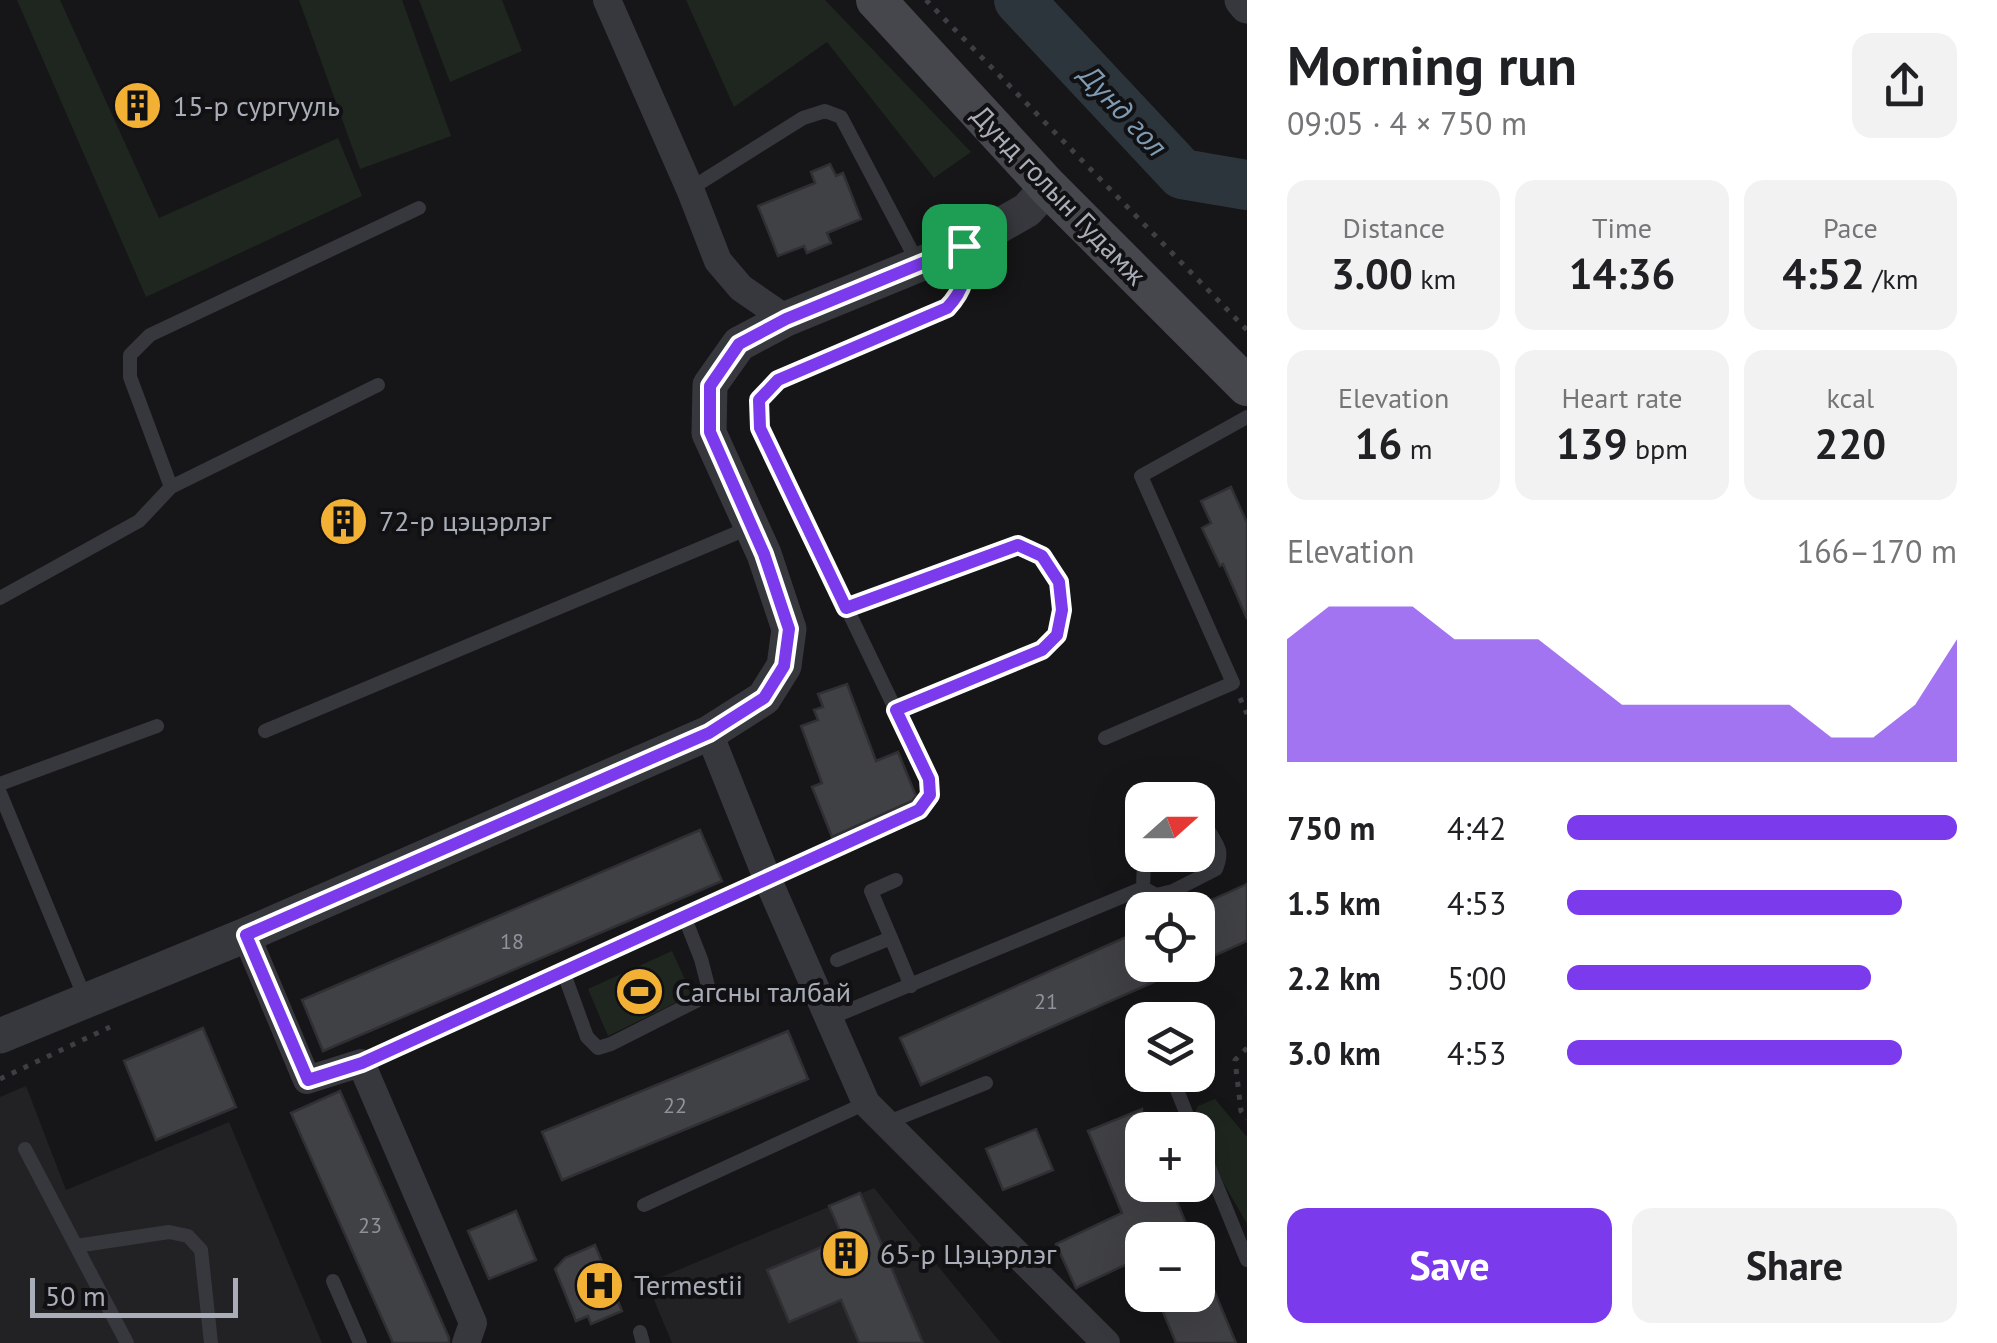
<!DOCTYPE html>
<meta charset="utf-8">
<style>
body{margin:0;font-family:"PT Sans",sans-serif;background:#f2f2f2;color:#202124;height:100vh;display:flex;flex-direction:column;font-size:38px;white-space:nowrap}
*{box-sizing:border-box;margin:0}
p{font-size:32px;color:#757577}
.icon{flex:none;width:55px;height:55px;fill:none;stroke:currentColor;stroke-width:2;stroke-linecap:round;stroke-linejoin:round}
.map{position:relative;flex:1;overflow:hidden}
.side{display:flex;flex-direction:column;background:#fff;width:750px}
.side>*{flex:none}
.needle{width:65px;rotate:69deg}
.tools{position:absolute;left:1125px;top:782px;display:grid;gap:20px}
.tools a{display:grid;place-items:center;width:90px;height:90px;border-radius:20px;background:#fff;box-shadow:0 10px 40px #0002;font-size:50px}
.scale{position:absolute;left:30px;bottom:25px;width:208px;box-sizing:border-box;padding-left:10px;border:5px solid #a8adb8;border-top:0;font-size:28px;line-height:35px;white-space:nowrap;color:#a8adb8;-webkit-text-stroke:8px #111113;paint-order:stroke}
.pin{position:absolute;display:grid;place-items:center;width:85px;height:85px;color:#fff;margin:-42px;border-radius:20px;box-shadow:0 5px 15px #0006}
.round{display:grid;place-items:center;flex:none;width:105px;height:105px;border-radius:20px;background:#f2f2f2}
.head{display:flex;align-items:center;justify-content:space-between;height:170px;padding:0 40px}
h1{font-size:55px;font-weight:800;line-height:75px}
.figures{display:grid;grid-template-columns:repeat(3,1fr);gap:15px;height:170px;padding:10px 40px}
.figures div{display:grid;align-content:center;border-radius:20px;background:#f2f2f2;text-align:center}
.figures b{font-size:42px;font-weight:800}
.figures small{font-size:28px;font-weight:400}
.figures p{font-size:28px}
.chart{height:280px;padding:20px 40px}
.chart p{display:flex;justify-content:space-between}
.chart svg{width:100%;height:180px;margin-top:10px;fill:#7c3aed;opacity:.7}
.primary-button{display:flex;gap:20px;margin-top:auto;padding:20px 40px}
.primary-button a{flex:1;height:115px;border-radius:20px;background:#7c3aed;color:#fff;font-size:40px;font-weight:800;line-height:115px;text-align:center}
.primary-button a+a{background:#f2f2f2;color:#202124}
ul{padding:0 40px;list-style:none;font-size:32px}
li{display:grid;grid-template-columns:160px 120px 1fr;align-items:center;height:75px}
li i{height:25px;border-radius:12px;background:#7c3aed}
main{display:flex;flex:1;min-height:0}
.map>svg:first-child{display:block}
.built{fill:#222225}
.green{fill:#1e261f}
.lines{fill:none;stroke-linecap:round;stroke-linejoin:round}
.river{stroke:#2c353c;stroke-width:50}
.building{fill:#404145;stroke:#303034;stroke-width:2.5}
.path{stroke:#3d3f44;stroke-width:5;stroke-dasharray:5 8;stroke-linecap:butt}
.service{stroke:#37383d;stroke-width:14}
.minor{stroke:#37383d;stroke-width:28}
.tertiary{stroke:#37383d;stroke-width:35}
.secondary{stroke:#45474d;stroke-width:40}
.route-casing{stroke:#fff;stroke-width:20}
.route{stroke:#7c3aed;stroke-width:12}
.labels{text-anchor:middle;stroke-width:8;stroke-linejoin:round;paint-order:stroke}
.number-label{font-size:22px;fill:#8e929b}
.poi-label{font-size:28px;fill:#a8adb8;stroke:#111113;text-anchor:start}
.street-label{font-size:28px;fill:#a8adb8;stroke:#111113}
.water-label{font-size:30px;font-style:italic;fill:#7f9bb3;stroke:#111113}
</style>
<main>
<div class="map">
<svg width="1247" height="1343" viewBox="0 0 1247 1343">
<rect width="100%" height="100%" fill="#161618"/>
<path class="built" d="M26 1086 66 1190 229 1122 322 1343H0V1097Z
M874 1188 1001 1343H672L647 1283Z"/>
<path class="green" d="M17 0H60L159 218 338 138 362 196 146 297Z
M299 0H402L451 136 360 169Z
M419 0H502L522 51 450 82Z
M686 0H825L971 152 934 178 827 42 734 107Z
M672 951 692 995 608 1036 588 989Z
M1215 1099 1247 1137V1224L1223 1182 1194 1115 1198 1106Z"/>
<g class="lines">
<path class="river" d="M1019 0 1182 174 1247 185"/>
</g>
<path class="building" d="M830 164 836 176 843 173 861 219 827 233 831 243 807 253 804 246 778 256 758 206 815 183 811 172Z
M1231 487 1247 523V619L1223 564 1220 566 1202 528 1211 523 1201 501Z
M847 684 876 761 898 752 916 796 912 801 832 837 812 787 822 783 801 726 818 720 814 710 823 707 818 694Z
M700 830 722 881 323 1051 302 1000Z
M1247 884V941L1198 963V906Z
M1142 930V965H1192L921 1085 900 1038Z
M203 1028 236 1107 156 1140 124 1061Z
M788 1031 808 1079 562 1180 542 1132Z
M340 1091 449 1338V1343H393L291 1113Z
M1142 1109V1185H1170L1193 1240H1142V1257L1076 1288 1056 1244 1122 1213 1088 1131Z
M1036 1129 1053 1170 1003 1190 986 1149Z
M860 1193 923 1343H859L841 1300 789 1322 767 1270 843 1238 829 1206Z
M516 1211 536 1260 489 1279 468 1231Z
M595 1245 622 1311 591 1324 588 1316 576 1321 555 1269 565 1258Z
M1198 1252 1236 1343H1176L1156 1295H1198Z"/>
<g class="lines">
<path class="path" d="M926 0 1247 330
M1240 698 1247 714
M1247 1048 1235 1060 1241 1111 1247 1119
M0 1079 110 1027"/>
<path class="service" d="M690 189 803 118 825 111 841 117 918 263
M171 487 130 377V355L150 335 419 208
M0 598 139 521 171 487 378 385
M846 607 1018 545 1042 556 1059 582 1062 611 1057 635 1042 650 896 710
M265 731 751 527
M1105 738 1233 683 1141 476 1247 417
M0 784 157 726
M0 793 85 998
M1143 888 1156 895 1173 891 1216 869C1224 850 1217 845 1207 828L1198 826
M1143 888 1144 859 1150 855
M891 938 871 891 896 880
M837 960 891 938 911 986
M563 971 587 1037 598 1048 611 1044 700 999 708 986 701 959 684 916
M828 1019 1143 888
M361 1063 919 810 930 795 929 779 760 428 759 400 778 380 947 308C967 287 965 275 964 247
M1171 1075 1193 1130
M886 1123 986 1083
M1198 1140 1247 1260
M25 1149 127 1343
M644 1205 866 1103
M76 1246 169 1232 188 1236 201 1250 211 1343
M333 1281 360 1343
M640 1332 643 1343"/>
<path class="minor" d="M607 0 690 189 718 261 741 288 786 319
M709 733 767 878 866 1103 1106 1343
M246 935 307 1080 361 1063 473 1323 466 1343"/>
<path class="tertiary" d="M1242 0 1247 6
M0 1036 246 935 709 733 764 698 784 666 789 629 764 554 709 433 710 385 739 344 786 319 964 246 1027 210 1048 187"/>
<path class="secondary" d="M876 0 1048 187 1247 386"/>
</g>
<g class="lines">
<defs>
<path id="route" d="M964 246C965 274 967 287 947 308L778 380 759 400 760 428 846 608 1018 545 1042 556 1059 582 1062 610 1057 635 1042 650 896 710 929 779 930 795 919 810 362 1063 308 1080 246 935 709 733 764 698 784 666 789 629 764 554 710 432V386L739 344 786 319Z"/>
</defs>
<use href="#route" class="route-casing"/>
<use href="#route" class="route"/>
</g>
<defs>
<symbol id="building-disc" viewBox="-11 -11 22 22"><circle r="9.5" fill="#f2b134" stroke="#111113"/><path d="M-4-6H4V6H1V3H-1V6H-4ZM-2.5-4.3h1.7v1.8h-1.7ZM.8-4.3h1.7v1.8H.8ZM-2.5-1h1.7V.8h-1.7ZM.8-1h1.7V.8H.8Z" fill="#111"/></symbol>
<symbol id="stadium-disc" viewBox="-11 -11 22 22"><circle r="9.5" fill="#f2b134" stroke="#111113"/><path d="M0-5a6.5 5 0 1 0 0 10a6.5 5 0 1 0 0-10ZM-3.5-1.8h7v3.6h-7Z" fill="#111"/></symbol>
<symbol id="hospital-disc" viewBox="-11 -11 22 22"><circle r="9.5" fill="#f2b134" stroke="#111113"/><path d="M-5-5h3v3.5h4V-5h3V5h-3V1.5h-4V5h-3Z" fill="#111"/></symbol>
</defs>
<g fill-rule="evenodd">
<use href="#building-disc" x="110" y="78" width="55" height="55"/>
<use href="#building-disc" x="316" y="494" width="55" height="55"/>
<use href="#stadium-disc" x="612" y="964" width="55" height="55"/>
<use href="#building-disc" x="818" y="1226" width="55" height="55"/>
<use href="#hospital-disc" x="572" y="1258" width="55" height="55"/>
</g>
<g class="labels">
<g class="number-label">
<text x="512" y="949">18</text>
<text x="1046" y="1009">21</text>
<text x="675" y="1113">22</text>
<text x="370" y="1233">23</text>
</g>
<g class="poi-label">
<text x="173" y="116">15-р сургууль</text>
<text x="379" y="531">72-р цэцэрлэг</text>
<text x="675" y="1002">Сагсны талбай</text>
<text x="880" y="1264">65-р Цэцэрлэг</text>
<text x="634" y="1295">Termestii</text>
</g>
<g class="street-label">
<text transform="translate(1059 195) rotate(46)" y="10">Дунд голын Гудамж</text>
</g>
<g class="water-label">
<text transform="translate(1123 111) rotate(47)" y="10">Дунд гол</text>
</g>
</g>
</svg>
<div class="tools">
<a><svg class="needle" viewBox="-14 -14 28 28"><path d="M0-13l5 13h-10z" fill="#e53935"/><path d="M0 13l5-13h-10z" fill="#757577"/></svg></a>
<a><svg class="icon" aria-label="locate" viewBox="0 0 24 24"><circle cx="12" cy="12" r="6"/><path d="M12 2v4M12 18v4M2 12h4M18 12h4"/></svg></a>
<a><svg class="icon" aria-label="layers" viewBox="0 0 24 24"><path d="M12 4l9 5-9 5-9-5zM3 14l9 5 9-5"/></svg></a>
<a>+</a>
<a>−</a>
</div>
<div class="scale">50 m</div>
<div class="pin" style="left:964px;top:246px;background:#1e9e55"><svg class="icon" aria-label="arrive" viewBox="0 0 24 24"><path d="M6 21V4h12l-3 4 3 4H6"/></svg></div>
</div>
<section class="side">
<div class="head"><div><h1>Morning run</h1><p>09:05 · 4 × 750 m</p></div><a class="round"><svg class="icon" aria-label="share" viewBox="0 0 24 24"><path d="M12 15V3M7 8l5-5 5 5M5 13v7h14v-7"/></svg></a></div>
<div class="figures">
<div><p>Distance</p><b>3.00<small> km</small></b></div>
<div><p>Time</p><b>14:36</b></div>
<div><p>Pace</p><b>4:52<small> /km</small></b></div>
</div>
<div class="figures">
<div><p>Elevation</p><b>16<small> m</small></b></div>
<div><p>Heart rate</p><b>139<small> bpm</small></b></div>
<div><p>kcal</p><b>220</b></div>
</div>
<div class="chart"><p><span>Elevation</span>166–170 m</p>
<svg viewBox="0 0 160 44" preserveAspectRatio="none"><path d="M0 44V14L10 6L20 6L30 6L40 14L50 14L60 14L70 22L80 30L90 30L100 30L110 30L120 30L130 38L140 38L150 30L160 14V44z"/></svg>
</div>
<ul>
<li><b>750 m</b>4:42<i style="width:100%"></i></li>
<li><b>1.5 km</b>4:53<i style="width:86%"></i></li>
<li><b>2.2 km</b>5:00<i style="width:78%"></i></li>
<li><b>3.0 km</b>4:53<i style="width:86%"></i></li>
</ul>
<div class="primary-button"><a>Save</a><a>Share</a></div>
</section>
</main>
